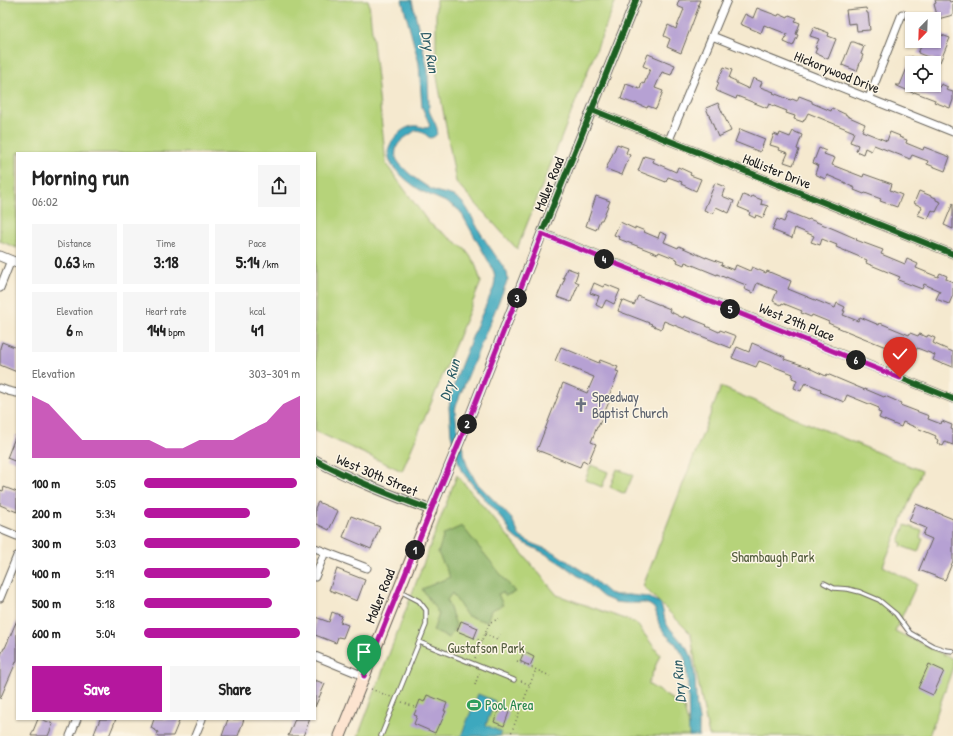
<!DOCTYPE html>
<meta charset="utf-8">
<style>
body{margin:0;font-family:"Patrick Hand",sans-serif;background:#f6f6f6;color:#222;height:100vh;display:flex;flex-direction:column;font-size:15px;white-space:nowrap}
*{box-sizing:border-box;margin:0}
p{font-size:13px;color:#767676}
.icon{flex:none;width:22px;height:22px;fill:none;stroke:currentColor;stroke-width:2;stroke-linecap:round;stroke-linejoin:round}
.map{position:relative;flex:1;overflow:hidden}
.side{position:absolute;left:16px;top:152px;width:300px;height:568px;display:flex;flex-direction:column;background:#fff;border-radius:0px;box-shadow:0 1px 3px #0004}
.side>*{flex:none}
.needle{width:26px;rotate:203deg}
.controls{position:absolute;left:905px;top:12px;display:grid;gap:8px}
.controls a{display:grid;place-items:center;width:36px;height:36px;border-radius:0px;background:#fff;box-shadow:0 1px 3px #0004;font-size:20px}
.pin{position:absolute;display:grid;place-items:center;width:34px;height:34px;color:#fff;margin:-41px -17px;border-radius:50% 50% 50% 0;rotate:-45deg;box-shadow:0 0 4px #0007}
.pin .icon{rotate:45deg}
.km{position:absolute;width:20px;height:20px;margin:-10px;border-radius:50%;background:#222;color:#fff;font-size:11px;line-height:20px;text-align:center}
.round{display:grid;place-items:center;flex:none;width:42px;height:42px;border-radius:0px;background:#f6f6f6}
.overview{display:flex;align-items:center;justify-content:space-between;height:68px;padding:0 16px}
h1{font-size:22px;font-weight:800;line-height:30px}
.metrics{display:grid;grid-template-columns:repeat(3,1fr);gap:6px;height:68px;padding:4px 16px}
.metrics div{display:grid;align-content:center;border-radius:0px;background:#f6f6f6;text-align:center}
.metrics b{font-size:17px;font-weight:800}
.metrics small{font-size:11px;font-weight:400}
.metrics p{font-size:11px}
.chart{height:112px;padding:8px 16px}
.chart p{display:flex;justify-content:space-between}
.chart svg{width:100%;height:72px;margin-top:4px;fill:#b5179e;opacity:.7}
.cta{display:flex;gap:8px;margin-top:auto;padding:8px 16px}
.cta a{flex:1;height:46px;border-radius:0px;background:#b5179e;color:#fff;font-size:16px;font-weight:800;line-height:46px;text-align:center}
.cta a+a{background:#f6f6f6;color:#222}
ul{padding:0 16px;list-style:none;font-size:13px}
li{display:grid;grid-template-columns:64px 48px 1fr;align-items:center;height:30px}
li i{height:10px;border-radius:5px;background:#b5179e}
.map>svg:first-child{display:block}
.green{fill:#b6d37a;stroke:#69784b}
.forest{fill:#90b56a;stroke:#566843}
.water{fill:#3ea8be;stroke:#2d626d}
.building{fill:#b6a1d3}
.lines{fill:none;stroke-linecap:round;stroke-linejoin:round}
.service-casing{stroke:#68645b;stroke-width:5.5}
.minor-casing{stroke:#68645b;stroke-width:9}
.tertiary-casing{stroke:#68645b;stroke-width:11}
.secondary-casing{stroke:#68645b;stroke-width:13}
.path{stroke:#68645b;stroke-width:1.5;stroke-dasharray:1 3;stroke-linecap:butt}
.service{stroke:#fff;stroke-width:3.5}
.minor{stroke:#fff;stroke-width:7}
.tertiary{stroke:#fff;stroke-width:9}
.secondary{stroke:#fde4d0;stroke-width:11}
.cycleway-casing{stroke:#fcf5e5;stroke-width:8}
.cycleway{stroke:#1b5e20;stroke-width:6}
.route-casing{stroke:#fff;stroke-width:8}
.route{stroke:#b5179e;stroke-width:5}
.labels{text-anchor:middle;stroke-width:3;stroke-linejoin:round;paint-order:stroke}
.street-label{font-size:14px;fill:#1c1c1c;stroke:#fcf5e5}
.worship-label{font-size:14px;fill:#5b616d;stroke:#fcf5e5;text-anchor:start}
.park-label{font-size:14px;fill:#525c3d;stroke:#fcf5e5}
.leisure-label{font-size:14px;fill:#27864d;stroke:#fcf5e5;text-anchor:start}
.water-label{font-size:15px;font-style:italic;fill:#2b5b65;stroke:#fcf5e5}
</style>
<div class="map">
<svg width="953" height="736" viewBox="0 0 953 736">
<rect width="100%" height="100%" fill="#fcf5e5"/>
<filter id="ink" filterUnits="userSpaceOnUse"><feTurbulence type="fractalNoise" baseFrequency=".025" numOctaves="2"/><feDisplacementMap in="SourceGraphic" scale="8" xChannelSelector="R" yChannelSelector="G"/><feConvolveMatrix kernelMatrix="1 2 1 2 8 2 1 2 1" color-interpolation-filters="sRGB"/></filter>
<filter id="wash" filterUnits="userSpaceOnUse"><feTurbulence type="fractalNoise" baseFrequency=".012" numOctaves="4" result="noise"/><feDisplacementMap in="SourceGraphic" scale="16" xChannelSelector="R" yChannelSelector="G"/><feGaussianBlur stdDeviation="0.9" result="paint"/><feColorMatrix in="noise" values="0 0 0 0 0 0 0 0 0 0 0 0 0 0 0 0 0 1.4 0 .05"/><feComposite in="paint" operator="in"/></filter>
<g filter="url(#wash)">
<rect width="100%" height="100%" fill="#f5e9cf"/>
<path class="green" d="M0 0H368L369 3 386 164 429 223 465 249 475 263 481 282 437 389 402 471 315 431V153H17V248L0 241Z
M436 0H616L517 249 456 182 436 71Z
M721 387 922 471 883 566 917 584 895 631 953 659V667L929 736H709L698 681 691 634 643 586Z
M591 465 608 472 602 487 585 480Z
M617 469 633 475 625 494 610 487Z
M457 475 557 595 636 623 660 655 648 684 684 707 691 736H358Z
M905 525 922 531 920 538 923 539 918 552 901 546 902 543 899 542Z"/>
<path class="forest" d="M462 526 515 592 505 596 503 592 498 594 503 605 491 610 487 622 467 616 452 593 447 600 456 625 449 638 433 631 439 614 422 589 450 577 438 553 444 534Z"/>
<path class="water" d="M402 0H412L428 70 429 110C431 119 446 135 430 138L421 131 416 130C410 135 401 139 397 146 396 149 395 154 396 158 401 169 424 186 435 191 444 194 454 194 461 201 469 209 474 222 480 232 487 244 496 256 504 268L507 273 508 279 456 405 455 411 457 426 467 465 476 482 512 519 519 535 522 538 533 544 554 552 561 557 587 574 609 593 616 595H629L648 597 660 603 663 611 666 624 688 649C696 663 695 682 696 698 696 706 698 713 699 720 699 725 699 731 699 736H689L688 686 685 659 681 652 675 643 666 635 662 629 659 624 656 612 654 608 650 605 645 603H625L615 602 603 597 584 580 563 565 544 553 518 540 512 535 504 521 471 483 461 470 459 464 451 434 449 407 452 391 459 370 477 325 494 287 495 280 494 272 490 264 460 211C449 201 433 198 420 190 414 187 398 173 394 168 390 163 387 154 389 148 392 138 403 127 413 126 418 125 423 128 428 128L430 125 422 107 419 63Z
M478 694 495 701 486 725 501 732 499 736H461Z"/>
<g id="blocks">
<path class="building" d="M679 0H700L698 5 699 6 681 53 667 47 670 39 664 36 668 25 676 29 684 9 677 6Z
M935 0H949L950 2 953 1V15L938 19 934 4 936 3Z
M757 8 778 16 779 14 788 18 789 15 797 18 795 21 800 23 796 34 798 35 793 46 784 42 787 34 764 25 761 33 740 24 745 14 753 18Z
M866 8 867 13H868L870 30 857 31 856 23 848 24 846 10Z
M814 27 829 33 828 36 836 39 828 59 815 53 817 48H815L819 39 810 36Z
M939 34 950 38 940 62 918 53 923 42 934 46Z
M851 42H854L864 46 861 54 863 55 857 71 842 65Z
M648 54 675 65 671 75 662 72 655 88 663 91 656 109 648 106 647 108 635 103V104L621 99 626 84 640 89 642 83 644 84 650 69 643 66Z
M912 56V85H934L940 87 941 84 948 87 946 90 953 92V100L950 108 934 102 935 100 914 92 913 93 895 85H900Z
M724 67 732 70 729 78 736 81V83L749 89 753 78 762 82 760 87 774 92 773 93 791 100 792 99 797 101 799 96 812 101V103L831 111 832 108 847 115V116L865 124 862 131 887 141 890 132 900 136 899 137 907 140 906 143 923 150 924 147 950 157 945 171 927 164 928 161 912 155 910 159 874 145 871 151 865 148 863 154 856 151 858 145 850 142 854 132 808 113 805 119H804L803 122 794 119 795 116 786 113 787 111 769 104 767 108 737 96 736 99 717 91 716 90 719 83 717 82Z
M718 103 731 131 718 137 706 108Z
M740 129 765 139 760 152 735 142Z
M793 131 802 135 797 149 799 150 793 165 784 162 788 153 779 150 780 148 770 145 774 134 779 136 780 133 790 137Z
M617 144 628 148 626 153 630 155 622 175 606 169Z
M819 148 826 151 824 154 835 158 832 165 863 177 864 174 892 184 890 190 902 195 897 207 880 201 881 199 865 193 864 194 854 190 855 188 846 184V183L827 175 825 179 815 174 818 165 813 163Z
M644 156 654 159 653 162 676 172 678 167 691 173 690 175 701 179 696 191 681 184 682 182 668 177 666 182 638 171Z
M715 183 725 187 722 196 734 201 729 213 716 207 713 214 704 210Z
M919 191 936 198V200L941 202 936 212 932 210 928 219 918 215 922 207 914 203Z
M743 195 751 198 752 196 762 200 761 204 768 206 763 218 756 215 755 218 749 215 750 212 738 207Z
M596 196 610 201 602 220H600L596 230 586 226Z
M953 203V229L944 225Z
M788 212 808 220 809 219 834 229 857 239 856 240 883 250 881 254 905 264 907 259 918 264 916 268 938 277 940 273 947 276 946 279 953 282V295L949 304 936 299 940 291 924 284 922 289 898 280 900 277 866 263 867 260 836 247 837 245 822 239 820 245 811 242 814 236 795 228 792 238 772 230 777 219 784 222Z
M620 222 635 229V227L645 231 644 232 658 238 660 232 667 235 664 242 678 248 679 246 706 258V257L722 263 721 265 734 270 736 265 750 271 752 267 766 273 767 271 791 281 788 289 835 308 837 303 845 307 843 311H845L843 315 858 321 860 317 879 325 880 323 909 335 910 333 918 336 919 334 927 337 928 335 935 338 933 343 935 344 953 352V367L943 363 942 364 933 360 935 355 917 348 913 358 844 330 828 323 829 322 812 315 811 317 801 313 802 311 782 303 781 305 773 301 777 291 757 283 753 293 744 289 746 285 726 277V278L717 274V275L685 262 684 265 677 262 678 260 674 258 659 252 658 254 619 239 620 237 614 235Z
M567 268 578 272 575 281 579 283 571 302 557 297 565 278H563Z
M594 283 603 287 605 284 620 290 614 304 606 300 602 308 596 305 599 296 590 293Z
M638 296 670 309 669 311 683 318 684 316 707 325 706 326 719 332 720 330 736 336 731 348 664 321 661 329 651 325 652 324 618 311 622 300 634 305Z
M2 342 17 348V372L0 365V348Z
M752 343 785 357 784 359 811 368V369L826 376 827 374 865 390V389L884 397 885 396 901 403 900 405 929 416 928 419 941 424 942 421 952 425 951 429 953 430V445L945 442 943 446 937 443 938 440 935 438 936 436 903 422 901 427 879 418 881 413 878 412 879 408 847 395 844 402 820 392 821 389 806 383V384H804L801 391 794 388 797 380 792 378 793 374 759 361 756 367 732 358 737 347 749 352Z
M561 347 599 363 600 360 618 367 616 371 619 372 607 401 609 402 598 427H597L591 442 596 444 588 463 583 460 580 467 537 450 563 383 587 393 594 377 555 361Z
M16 435H17V462L7 458Z
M4 487 17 492V512L0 505V490L3 491Z
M318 502 338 511 329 530 315 523V508Z
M916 504 953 519V561L945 580 919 570 932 539 923 535 926 528 909 521Z
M351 516 380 527 371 549 343 537Z
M337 569 365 580 357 601 329 590Z
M332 612 342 616 340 622 348 625 343 638 338 637 336 643 315 635V617L329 622Z
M17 620V660L0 699V657L4 648H5Z
M461 621 478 628 474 638 457 631Z
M524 652 534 657 530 666 520 661Z
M929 664 944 671 933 695 918 688Z
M315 680 325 684 315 707Z
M427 695 447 703 444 711H446L440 725 439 724 435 733 414 724 417 716 414 715 420 700 424 702Z
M499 708 509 712 504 726 494 722Z
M38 719H41L53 724 48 736H31Z
M100 719H116L109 736H98L94 734Z
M154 719H180L173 736H157L158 732 151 728Z
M228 719H244L238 736H222Z
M295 719H310L303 736H288Z"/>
</g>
</g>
<g filter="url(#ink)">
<use href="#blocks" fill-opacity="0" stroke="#68645b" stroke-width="1"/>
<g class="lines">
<defs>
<path id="service" d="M824 583 834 588 848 589 860 592 879 600 896 614 910 633 933 646 945 650 953 651
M419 642 514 680
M381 736 426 625V610L419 601 400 591"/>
<path id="minor" d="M712 36 953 132
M869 98 902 14
M592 110 953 254
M669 140 727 0
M542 233 953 399
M0 288 11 260
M0 388 8 391 17 393
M0 529 17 536
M315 548 367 568
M315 577 325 552
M0 598 17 556
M315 656 364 676
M70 736 77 719
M195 736 202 719"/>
<path id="tertiary" d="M0 256 17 263
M315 460C352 480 391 495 431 510L471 414 542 233 636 0"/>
<path id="secondary" d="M340 736 431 510"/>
</defs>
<use href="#service" class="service-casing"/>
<use href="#minor" class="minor-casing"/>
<use href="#tertiary" class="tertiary-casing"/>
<use href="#secondary" class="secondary-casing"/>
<path class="path" d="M485 634 497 640 500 634
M474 638 482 641
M475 658 490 622 499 619
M517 661 550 676
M521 681 530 685
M475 685 479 673
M371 689 391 697
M402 702 417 708
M510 736 536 669"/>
<use href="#service" class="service"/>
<use href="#minor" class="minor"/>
<use href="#tertiary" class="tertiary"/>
<use href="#secondary" class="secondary"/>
<defs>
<path id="cycleway" d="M592 110 953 254
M542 233 953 399
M315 460C352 480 391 495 431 510L471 414 542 233 636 0"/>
</defs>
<use href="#cycleway" class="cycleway-casing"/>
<use href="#cycleway" class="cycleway"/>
</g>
</g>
<g class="lines" filter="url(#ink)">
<defs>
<path id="route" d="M364 676 431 510 471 414 542 234 900 378"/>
</defs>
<use href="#route" class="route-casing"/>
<use href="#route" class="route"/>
</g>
<defs>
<symbol id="church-bare" viewBox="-9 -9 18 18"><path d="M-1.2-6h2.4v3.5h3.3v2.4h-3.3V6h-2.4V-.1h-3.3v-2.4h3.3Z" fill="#6b7280" stroke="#fcf5e5" stroke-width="2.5" paint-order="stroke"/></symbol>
<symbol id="stadium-bare" viewBox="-9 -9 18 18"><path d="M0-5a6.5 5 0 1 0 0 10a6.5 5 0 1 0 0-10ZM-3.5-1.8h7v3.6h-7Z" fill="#2e9e5b" stroke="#fcf5e5" stroke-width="2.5" paint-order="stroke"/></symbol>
</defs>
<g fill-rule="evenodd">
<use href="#church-bare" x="571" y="395" width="20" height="20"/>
<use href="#stadium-bare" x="464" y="695" width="20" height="20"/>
</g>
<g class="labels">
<g class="street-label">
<text transform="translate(837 72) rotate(22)" y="5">Hickorywood Drive</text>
<text transform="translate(777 171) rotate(22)" y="5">Hollister Drive</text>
<text transform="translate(549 184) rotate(-68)" y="5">Moller Road</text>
<text transform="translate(797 322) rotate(22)" y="5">West 29th Place</text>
<text transform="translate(377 475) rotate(23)" y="5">West 30th Street</text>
<text transform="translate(380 596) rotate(-68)" y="5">Moller Road</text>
</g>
<g class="worship-label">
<text x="592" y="402">Speedway<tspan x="592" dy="16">Baptist Church</tspan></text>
</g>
<g class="park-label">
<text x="773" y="562">Shambaugh Park</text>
<text x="486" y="653">Gustafson Park</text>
</g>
<g class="leisure-label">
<text x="485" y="710">Pool Area</text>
</g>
<g class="water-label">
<text transform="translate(430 52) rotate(79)" y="5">Dry Run</text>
<text transform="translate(450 380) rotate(-75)" y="5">Dry Run</text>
<text transform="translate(679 682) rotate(-95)" y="5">Dry Run</text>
</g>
</g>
</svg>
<div class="controls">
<a><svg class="needle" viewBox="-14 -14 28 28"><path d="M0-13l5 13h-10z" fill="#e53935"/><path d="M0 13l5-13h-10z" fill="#767676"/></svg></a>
<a><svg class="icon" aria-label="locate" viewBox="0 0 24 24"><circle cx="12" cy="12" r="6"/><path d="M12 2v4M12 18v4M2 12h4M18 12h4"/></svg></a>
</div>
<div class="pin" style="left:364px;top:676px;background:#1e9e55"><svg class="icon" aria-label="arrive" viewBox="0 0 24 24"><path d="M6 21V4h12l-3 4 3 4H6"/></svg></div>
<div class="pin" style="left:900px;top:378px;background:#d93025"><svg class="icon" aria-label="check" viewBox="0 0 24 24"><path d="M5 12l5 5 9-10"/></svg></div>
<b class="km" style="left:415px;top:550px">1</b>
<b class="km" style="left:467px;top:424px">2</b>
<b class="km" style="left:517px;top:298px">3</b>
<b class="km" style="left:604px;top:259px">4</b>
<b class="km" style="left:730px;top:309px">5</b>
<b class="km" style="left:856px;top:360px">6</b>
<section class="side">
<div class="overview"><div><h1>Morning run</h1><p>06:02</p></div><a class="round"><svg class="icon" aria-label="share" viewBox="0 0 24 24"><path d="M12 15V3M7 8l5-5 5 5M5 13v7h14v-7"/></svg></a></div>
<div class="metrics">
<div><p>Distance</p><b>0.63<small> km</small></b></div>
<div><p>Time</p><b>3:18</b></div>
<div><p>Pace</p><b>5:14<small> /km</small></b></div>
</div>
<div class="metrics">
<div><p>Elevation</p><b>6<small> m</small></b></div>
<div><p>Heart rate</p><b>144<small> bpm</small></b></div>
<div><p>kcal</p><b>41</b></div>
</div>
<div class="chart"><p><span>Elevation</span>303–309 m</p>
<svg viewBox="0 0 160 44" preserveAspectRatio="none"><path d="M0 44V6L10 11L20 22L30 33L40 33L50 33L60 33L70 33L80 38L90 38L100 33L110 33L120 33L130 27L140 22L150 11L160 6V44z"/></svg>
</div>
<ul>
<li><b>100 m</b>5:05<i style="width:98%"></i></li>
<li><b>200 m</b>5:34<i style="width:68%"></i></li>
<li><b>300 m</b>5:03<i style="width:100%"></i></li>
<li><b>400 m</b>5:19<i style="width:81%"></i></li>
<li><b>500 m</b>5:18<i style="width:82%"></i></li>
<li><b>600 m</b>5:04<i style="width:100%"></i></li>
</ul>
<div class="cta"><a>Save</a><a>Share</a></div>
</section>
</div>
